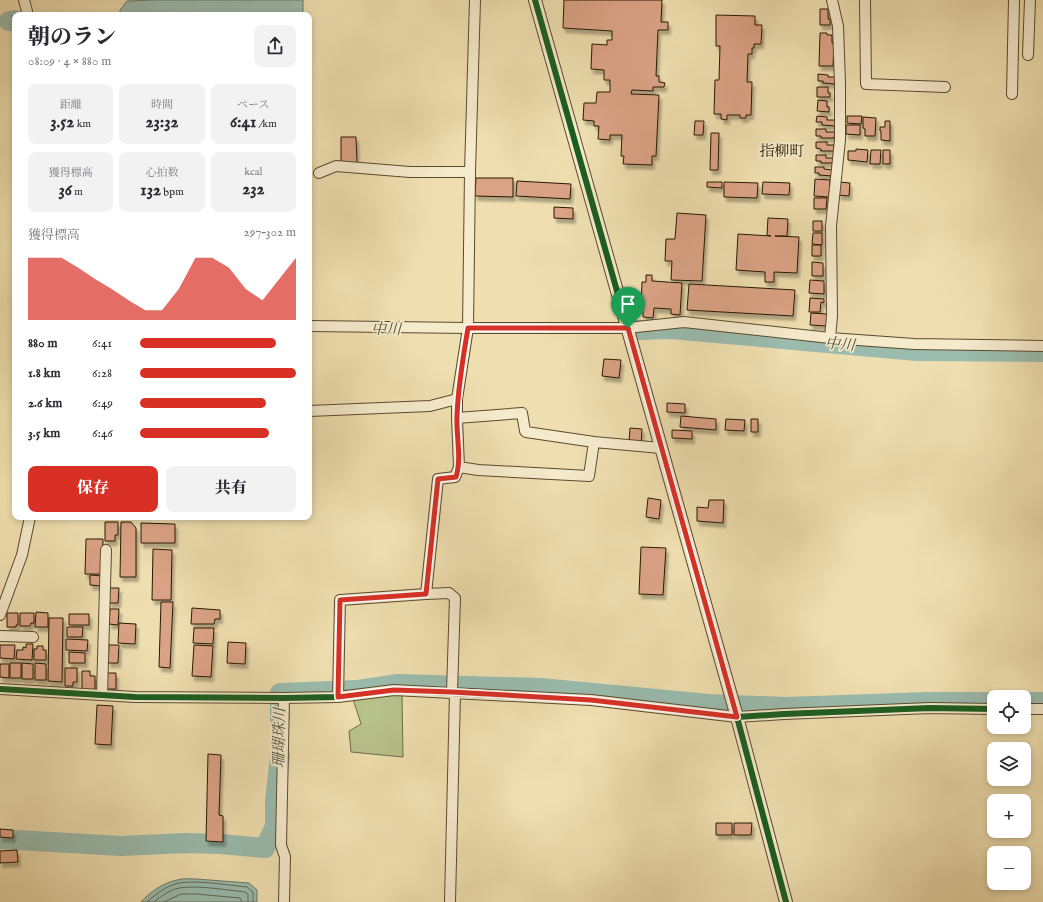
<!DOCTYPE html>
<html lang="ja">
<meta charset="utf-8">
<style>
body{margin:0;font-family:"IM FELL English","Noto Serif JP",serif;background:#f2f2f3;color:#2b2b33;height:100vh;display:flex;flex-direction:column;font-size:15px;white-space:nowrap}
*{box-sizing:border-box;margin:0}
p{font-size:13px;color:#7c7c81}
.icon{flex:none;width:22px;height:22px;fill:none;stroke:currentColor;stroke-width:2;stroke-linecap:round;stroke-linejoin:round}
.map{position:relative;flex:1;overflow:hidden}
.sheet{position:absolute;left:12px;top:12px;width:300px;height:508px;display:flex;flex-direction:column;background:#fff;border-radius:8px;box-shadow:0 2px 6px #0003}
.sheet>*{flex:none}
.controls{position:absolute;left:987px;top:690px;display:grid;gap:8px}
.controls a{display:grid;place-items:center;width:44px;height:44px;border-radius:8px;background:#fff;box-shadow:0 2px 6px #0003;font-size:20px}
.pin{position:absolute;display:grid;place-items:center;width:34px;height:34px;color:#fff;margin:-41px -17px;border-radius:50% 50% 50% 0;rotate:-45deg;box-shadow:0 0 4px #0007}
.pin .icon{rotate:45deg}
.round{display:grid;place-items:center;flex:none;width:42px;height:42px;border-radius:8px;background:#f2f2f3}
.overview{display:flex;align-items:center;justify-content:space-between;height:68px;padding:0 16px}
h1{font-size:22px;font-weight:800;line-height:30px}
.stats{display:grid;grid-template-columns:repeat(3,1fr);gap:6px;height:68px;padding:4px 16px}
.stats div{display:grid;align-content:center;border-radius:8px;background:#f2f2f3;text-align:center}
.stats b{font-size:17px;font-weight:800}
.stats small{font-size:11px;font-weight:400}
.stats p{font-size:11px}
.chart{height:112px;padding:8px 16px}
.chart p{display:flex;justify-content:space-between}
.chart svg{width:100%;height:72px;margin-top:4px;fill:#d93025;opacity:.7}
.action{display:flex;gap:8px;margin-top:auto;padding:8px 16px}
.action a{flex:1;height:46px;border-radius:8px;background:#d93025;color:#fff;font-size:16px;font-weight:800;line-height:46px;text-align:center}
.action a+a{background:#f2f2f3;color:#2b2b33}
ul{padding:0 16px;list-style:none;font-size:13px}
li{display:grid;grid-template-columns:64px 48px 1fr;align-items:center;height:30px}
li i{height:10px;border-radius:5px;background:#d93025}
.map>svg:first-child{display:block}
.green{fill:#b8c28c;stroke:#706d46}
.water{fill:#9abcaf;stroke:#6c7a69}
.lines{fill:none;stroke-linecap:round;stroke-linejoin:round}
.shore{stroke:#616a58;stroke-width:1}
.river{stroke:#9abcaf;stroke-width:20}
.building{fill:#dba386;stroke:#281801;filter:url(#shadow)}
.minor-casing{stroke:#5a4a2d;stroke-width:12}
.tertiary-casing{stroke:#5a4a2d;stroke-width:14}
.minor{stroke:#f5eacc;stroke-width:10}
.tertiary{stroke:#f5eacc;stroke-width:12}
.cycleway-casing{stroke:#f5eacc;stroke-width:8}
.cycleway{stroke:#1b5e20;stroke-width:6}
.route-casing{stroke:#fff;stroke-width:8}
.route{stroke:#d93025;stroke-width:5}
.labels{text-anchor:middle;stroke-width:3.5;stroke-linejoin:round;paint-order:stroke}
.neighbourhood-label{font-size:15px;fill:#281801;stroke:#f5eacc}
.water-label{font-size:15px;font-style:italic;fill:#50513e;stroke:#f5eacc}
</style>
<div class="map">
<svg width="1043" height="902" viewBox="0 0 1043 902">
<defs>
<filter id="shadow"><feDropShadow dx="2.5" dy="4.5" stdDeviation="1" flood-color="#0004"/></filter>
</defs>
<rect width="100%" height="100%" fill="#efdfb0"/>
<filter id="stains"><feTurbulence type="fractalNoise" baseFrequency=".005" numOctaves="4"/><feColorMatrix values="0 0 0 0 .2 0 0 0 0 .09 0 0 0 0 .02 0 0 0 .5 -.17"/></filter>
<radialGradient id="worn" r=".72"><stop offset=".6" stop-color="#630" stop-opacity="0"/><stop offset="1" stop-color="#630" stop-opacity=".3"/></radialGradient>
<path class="green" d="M387 694 402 695 403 757 351 752 349 731 361 724 353 699Z"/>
<path class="water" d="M155 0H303V15H120V10L127 1Z
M196 879 249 883 257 890V902H141C150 892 163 883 177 880 183 878 190 879 196 879Z"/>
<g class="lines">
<path class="shore" d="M147 902C156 894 166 886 179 883 199 880 226 885 247 887L253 892V902
M154 902C161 896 170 890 179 888 197 885 227 890 245 892L248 894V902
M164 902 181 894H196L240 898 242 902"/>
<path class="river" d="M9 21 15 20
M638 330 671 329 917 351 1043 352
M1024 702H1043
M280 718V693L358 690 398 684 541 688 708 704 786 707 927 702H994
M0 839 121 846 186 843 221 844 265 848 275 826V801L280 756"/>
</g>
<path class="building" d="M564 0H662L661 22H668V30H658L656 76H659V82L665 83 664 87H653V91L632 90 631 94 659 95 656 156H652V165L623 164 624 156H621L622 135H610V140L598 139 599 126H594V121L583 120 584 103H596L597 92H610V80H604V70L591 69 592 44 607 45V40H612V31L563 28Z
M820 9H828V19H830V25H820Z
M716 15 755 16V25H762L761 44H754V48H752V54H748L747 82H752L751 115H746V118H740V115H727V120L721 119V114H714L715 80H719L720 46H716Z
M820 33H827V35H832V43L834 44 833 66H819Z
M818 74 828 75V77H835V84L823 83V81H818Z
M817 87H828V93H830V97H817Z
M818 100 827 101V107H829V112L817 111Z
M817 116 827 117V120H835V126L822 125V122H816Z
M847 116H862L861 124 847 123Z
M863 117 876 118 875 136H865V129L863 128Z
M695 121H704L703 135H694Z
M885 121H890V141L881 140V131H880V127H885Z
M846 125H860V135L846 134Z
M816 129H826V132H835L834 138H821V136H816Z
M711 133H719L718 170H710Z
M341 137H356L357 163H341Z
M816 142H827V145H834V151H821V149L816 148Z
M856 149 868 150 867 162 848 160V151H856Z
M871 150H881L880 164H870Z
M883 150H890V164H883Z
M816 155H826V158H833V163H821V161H816Z
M815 167H824V169L832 170V176L819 175V173H815Z
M476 178H513V197L475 196Z
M815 179 830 180 829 197 814 196Z
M517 181 571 184 570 199 516 196Z
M707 182H722V188L707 187Z
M724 182 758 183 757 198 724 197Z
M763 182 790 183 789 195 762 194Z
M839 182 850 183 849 196 838 195Z
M814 198H827L826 209H814Z
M554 207 573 208V219L554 218Z
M677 213 706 215 702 281 671 280 672 261H665L666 239H675Z
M768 218 788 219 787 236H775L799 237 797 273 774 272V282H765V272L736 270 738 234 771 236 767 235Z
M813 221H822V231H813Z
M813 233H822V245L812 244Z
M812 245H821V256H812Z
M812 262 823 263V276H812Z
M646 275H652V281L682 283 680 315 671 314V309L654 308 653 318 643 317V306H641L642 282H646Z
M810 280 824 281V294L809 293Z
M689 284 795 290 793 316 687 310Z
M810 298 824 299V303L821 302 820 312H809Z
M811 313 827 314V326L810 325Z
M604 359 621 360 619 378 602 376Z
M667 403 685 404V413L667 412Z
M681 416 716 419V430L680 427Z
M726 419 745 420 744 431 725 430Z
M751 419H758V432H751Z
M630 428 642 429 641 444 629 442Z
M672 430 692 431V439L672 438Z
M648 498 661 500 659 519 646 517Z
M709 500H724L723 523 697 521V507L708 508Z
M105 522H118V535H115V541H105Z
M121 522H131L136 528V577H120Z
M141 523 175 524V543H141Z
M86 539H103L102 574H85Z
M641 547 666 548 663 595 639 594Z
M153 549 172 550 171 600H152Z
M90 575 102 576V586L90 585Z
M110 588H119L118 603H109Z
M161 602H173L170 668 159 667Z
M192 608 220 610V619H215L214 624H191Z
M110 609H119L118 625 109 624Z
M36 612 48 613V627H35Z
M7 613H18V625H16V627H7Z
M20 613H34V623H31L30 626H20Z
M69 614H89V625H69Z
M49 618H63L62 682 48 681Z
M119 623 136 624 135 644 118 643Z
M67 627H83L82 637H67Z
M194 628H214L213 644 193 643Z
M66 639 88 640 87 651 66 650Z
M228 642 246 643 245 664 227 663Z
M26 644H33L32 660 16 659 17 650H23V647L26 648Z
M0 645H15L14 659 0 658Z
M109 645H119L118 663H108Z
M194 645 213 646 211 677 192 676Z
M37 646H43V650H46V660H34V649H37Z
M69 652 85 653V663H69Z
M10 663H21V678H10Z
M22 663 33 664V679H22Z
M35 663 46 664V680H35Z
M0 664H9V678L0 677Z
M65 668H77V682H73V686H65Z
M82 671H90V676H95V690H82Z
M107 673H116V689H107Z
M97 705 113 706 111 745 95 744Z
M208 754 221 755 219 815 223 816V842L206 841Z
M716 823H732V835H716Z
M734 823H752L751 835H734Z
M0 829 13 830V838L0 837Z
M17 850 18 862 0 863V851Z"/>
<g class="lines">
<defs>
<path id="minor" d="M24 0 28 15
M865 0 866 84 945 87
M1028 55 1030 0
M1012 94 1014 0
M319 173 336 166 410 172H470
M309 326 468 328H627L684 322 830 338 914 344 1043 346
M830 338 832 316 831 226 840 140V84L838 26 832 0
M309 411 430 406 457 399
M457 418 522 413 525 431 526 432 594 442 661 448
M459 467 478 470 589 476 594 442
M426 594 438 479 455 477 459 467 457 418V399L468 328 470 172 475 0
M0 615 22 555 30 517
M0 636 33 637
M0 689 135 697 284 698 338 697 394 690 591 700 737 717 784 714 930 708 994 709
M102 695 106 550
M338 697 340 600 426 594 449 593 455 598 452 692
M1024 709H1043
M284 902 285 857 281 845 284 698
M450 902 455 693"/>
<path id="tertiary" d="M535 0 737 717 786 902"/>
</defs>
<use href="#minor" class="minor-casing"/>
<use href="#tertiary" class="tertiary-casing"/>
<use href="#minor" class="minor"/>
<use href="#tertiary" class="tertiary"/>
<defs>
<path id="cycleway" d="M535 0 737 717 786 902
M0 689 135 697 284 698 338 697 394 690 591 700 737 717 784 714 930 708 994 709"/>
</defs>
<use href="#cycleway" class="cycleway-casing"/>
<use href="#cycleway" class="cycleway"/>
</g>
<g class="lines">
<defs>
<path id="route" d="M468 328H628L737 717 591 700 452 692 394 690 338 697 340 600 426 594 438 479 456 477C462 458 456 436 457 416 458 387 463 357 468 328Z"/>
</defs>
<use href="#route" class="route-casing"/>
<use href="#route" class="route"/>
</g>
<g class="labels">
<g class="neighbourhood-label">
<text x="782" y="156">指柳町</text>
</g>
<g class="water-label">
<text transform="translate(386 329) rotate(1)" y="5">中川</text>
<text transform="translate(840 344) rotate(5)" y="5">中川</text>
<text transform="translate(279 738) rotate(-89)" y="5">珊瑚珠川</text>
</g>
</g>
<rect width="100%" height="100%" filter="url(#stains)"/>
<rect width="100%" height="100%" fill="url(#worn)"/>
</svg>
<div class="controls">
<a><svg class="icon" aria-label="locate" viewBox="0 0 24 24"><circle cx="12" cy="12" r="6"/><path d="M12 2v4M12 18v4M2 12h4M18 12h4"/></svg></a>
<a><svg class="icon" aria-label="layers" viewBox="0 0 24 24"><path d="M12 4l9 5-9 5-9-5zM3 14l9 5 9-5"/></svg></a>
<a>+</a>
<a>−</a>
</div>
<div class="pin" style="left:628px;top:328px;background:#1e9e55"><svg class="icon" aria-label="arrive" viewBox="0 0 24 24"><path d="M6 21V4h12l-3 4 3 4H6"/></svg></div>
<section class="sheet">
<div class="overview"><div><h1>朝のラン</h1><p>08:09 · 4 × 880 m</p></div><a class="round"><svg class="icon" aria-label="share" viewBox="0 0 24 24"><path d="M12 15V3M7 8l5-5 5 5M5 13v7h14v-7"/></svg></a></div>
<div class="stats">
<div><p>距離</p><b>3.52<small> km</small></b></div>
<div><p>時間</p><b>23:32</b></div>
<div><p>ペース</p><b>6:41<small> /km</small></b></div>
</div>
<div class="stats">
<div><p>獲得標高</p><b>36<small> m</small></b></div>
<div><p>心拍数</p><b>132<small> bpm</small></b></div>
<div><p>kcal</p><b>232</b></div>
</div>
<div class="chart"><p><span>獲得標高</span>297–302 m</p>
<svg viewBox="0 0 160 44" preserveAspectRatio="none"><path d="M0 44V6L10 6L20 6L30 12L40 19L50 25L60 32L70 38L80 38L90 25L100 6L110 6L120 12L130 25L140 32L150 19L160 6V44z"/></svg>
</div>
<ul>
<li><b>880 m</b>6:41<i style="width:87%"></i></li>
<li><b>1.8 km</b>6:28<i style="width:100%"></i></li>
<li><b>2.6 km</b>6:49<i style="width:81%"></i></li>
<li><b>3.5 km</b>6:46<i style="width:83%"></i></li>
</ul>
<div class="action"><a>保存</a><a>共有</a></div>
</section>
</div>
